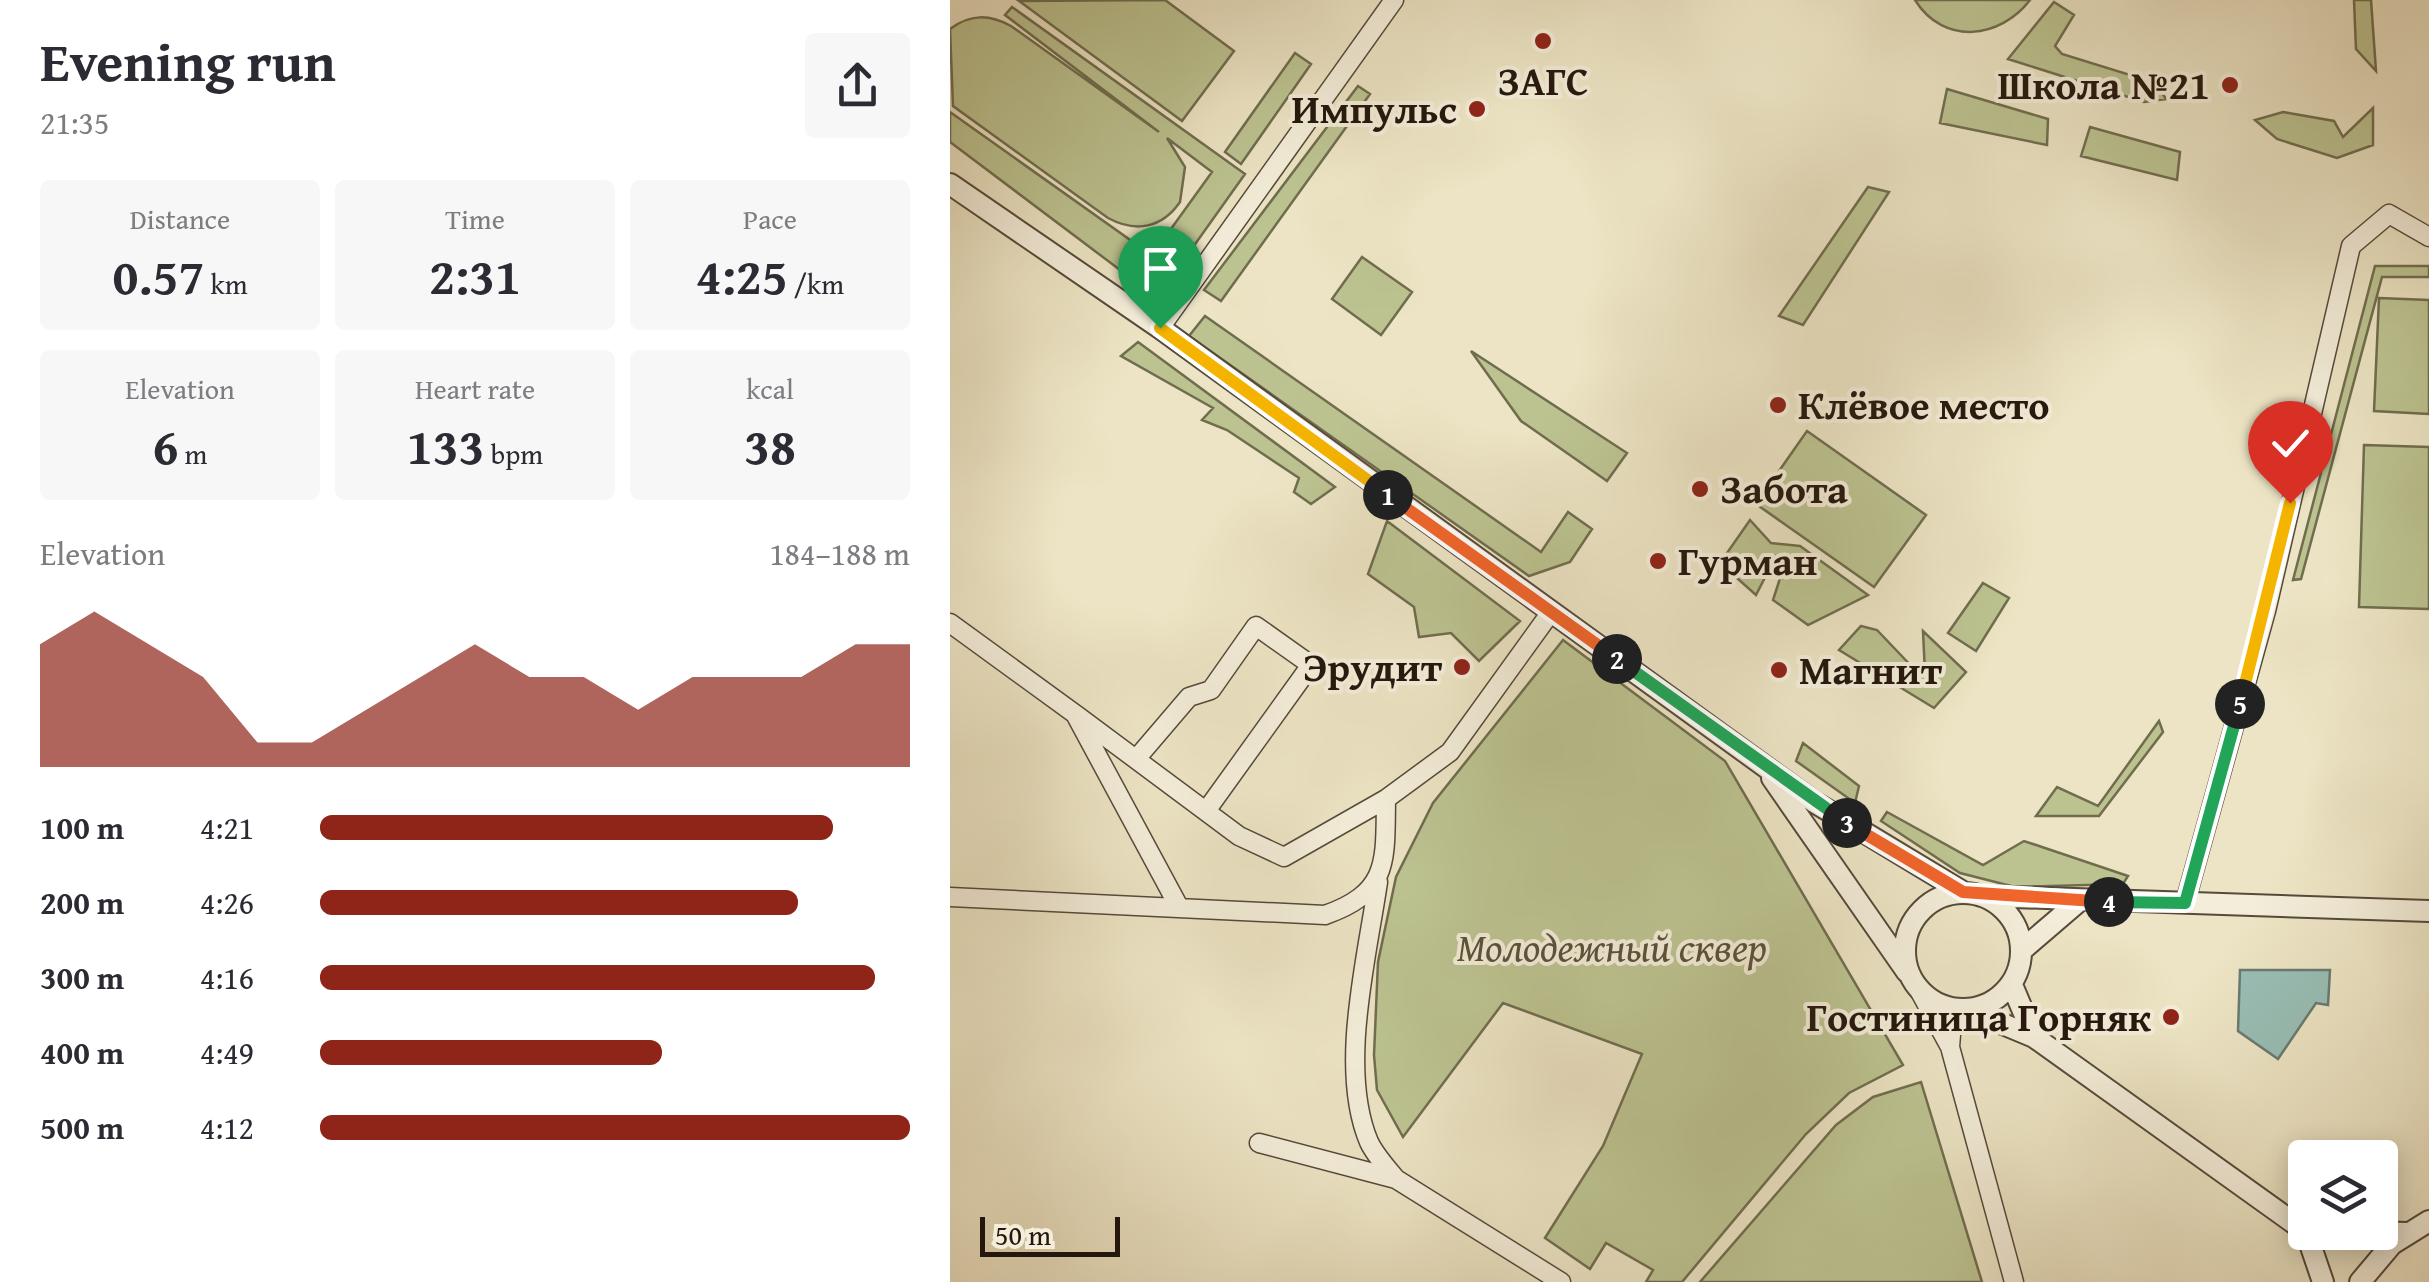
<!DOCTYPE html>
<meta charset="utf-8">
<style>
body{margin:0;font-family:"Gentium Book Plus",serif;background:#f7f7f7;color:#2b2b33;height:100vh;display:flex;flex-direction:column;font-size:38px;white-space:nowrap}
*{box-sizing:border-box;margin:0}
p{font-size:32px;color:#7c7c81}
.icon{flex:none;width:55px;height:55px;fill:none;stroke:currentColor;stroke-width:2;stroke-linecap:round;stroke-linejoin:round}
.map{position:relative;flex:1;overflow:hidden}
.details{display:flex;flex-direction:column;background:#fff;width:950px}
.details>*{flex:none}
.controls{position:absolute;left:1338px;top:1140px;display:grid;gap:20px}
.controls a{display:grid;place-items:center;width:110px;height:110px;border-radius:10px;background:#fff;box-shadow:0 5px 25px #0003;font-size:50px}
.scale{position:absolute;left:30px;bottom:25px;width:140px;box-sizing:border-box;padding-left:10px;border:5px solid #24170d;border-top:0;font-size:28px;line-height:35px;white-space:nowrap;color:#24170d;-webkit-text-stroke:8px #f3edd9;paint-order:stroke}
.pin{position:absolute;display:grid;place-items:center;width:85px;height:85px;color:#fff;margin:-102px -42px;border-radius:50% 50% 50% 0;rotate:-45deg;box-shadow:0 0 10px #0007}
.pin .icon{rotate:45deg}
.km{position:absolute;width:50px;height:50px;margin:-25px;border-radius:50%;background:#222;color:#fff;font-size:28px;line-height:50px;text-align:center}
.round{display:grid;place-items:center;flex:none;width:105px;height:105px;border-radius:10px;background:#f7f7f7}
.headline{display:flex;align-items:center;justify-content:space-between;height:170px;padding:0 40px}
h1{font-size:55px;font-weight:700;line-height:75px}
.stats{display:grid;grid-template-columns:repeat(3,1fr);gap:15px;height:170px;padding:10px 40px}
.stats div{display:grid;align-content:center;border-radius:10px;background:#f7f7f7;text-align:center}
.stats b{font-size:50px;font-weight:700}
.stats small{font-size:28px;font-weight:400}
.stats p{font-size:28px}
.chart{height:280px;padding:20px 40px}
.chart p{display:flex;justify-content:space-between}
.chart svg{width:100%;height:180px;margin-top:10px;fill:#8f2418;opacity:.7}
ul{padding:0 40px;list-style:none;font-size:32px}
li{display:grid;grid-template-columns:160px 120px 1fr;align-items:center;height:75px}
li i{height:25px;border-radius:12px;background:#8f2418}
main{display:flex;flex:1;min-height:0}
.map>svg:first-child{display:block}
.green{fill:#bcc391;stroke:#706d4f;stroke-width:2.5}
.water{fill:#99beb5;stroke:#6a7b72;stroke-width:2.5}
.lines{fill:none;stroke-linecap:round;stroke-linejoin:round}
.minor-casing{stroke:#564a3b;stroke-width:21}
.tertiary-casing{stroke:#564a3b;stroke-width:24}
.minor{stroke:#f3edd9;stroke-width:18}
.tertiary{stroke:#f3edd9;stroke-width:20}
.split-1-casing{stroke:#fff;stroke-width:20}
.split-2-casing{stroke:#fff;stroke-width:20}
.split-3-casing{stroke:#fff;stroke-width:20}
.split-4-casing{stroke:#fff;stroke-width:20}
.split-5-casing{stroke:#fff;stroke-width:20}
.split-6-casing{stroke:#fff;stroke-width:20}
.split-1{stroke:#f5b400;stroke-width:12}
.split-2{stroke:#f0652b;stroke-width:12}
.split-3{stroke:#22a559;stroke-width:12}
.split-4{stroke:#f0652b;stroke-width:12}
.split-5{stroke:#22a559;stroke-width:12}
.split-6{stroke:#f5b400;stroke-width:12}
.poi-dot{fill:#8f2418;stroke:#f3edd9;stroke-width:4}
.labels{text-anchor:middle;stroke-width:8;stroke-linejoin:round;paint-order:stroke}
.poi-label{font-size:40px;font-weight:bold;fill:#24170d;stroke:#f3edd9;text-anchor:end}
.park-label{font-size:40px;font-style:italic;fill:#59533b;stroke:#f3edd9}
</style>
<main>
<section class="details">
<div class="headline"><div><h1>Evening run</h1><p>21:35</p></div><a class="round"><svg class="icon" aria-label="share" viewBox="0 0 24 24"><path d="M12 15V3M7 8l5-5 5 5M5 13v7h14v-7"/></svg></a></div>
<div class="stats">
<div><p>Distance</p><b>0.57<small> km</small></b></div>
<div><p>Time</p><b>2:31</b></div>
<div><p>Pace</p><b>4:25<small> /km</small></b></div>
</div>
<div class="stats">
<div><p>Elevation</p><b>6<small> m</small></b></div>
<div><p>Heart rate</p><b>133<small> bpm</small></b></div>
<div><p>kcal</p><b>38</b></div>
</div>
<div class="chart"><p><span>Elevation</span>184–188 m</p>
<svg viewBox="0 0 160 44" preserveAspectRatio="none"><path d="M0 44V14L10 6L20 14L30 22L40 38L50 38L60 30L70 22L80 14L90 22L100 22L110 30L120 22L130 22L140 22L150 14L160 14V44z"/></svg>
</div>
<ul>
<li><b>100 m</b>4:21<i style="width:87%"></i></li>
<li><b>200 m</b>4:26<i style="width:81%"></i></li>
<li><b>300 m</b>4:16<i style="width:94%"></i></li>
<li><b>400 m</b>4:49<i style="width:58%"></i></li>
<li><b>500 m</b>4:12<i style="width:100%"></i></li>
</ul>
</section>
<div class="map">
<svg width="1479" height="1282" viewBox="0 0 1479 1282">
<rect width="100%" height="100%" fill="#ece4c4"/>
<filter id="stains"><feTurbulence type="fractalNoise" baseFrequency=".002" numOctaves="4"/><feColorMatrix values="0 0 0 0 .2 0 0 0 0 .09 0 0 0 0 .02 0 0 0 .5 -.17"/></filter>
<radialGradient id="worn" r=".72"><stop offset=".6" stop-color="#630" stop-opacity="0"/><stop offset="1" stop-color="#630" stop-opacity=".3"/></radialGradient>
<path class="green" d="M215 0 284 51 232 121 69 1Z
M965 0H1080C1050 39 994 46 965 0Z
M1404 0H1421L1426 71 1406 49Z
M1104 2 1124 15 1105 46 1112 54 1206 83 1216 99 1194 102 1058 59Z
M62 7 295 174 211 292 198 291 0 142V112L193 249 213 240 262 172 217 138 235 167 230 202C212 228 186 233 158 218L3 106 0 29C20 14 39 14 61 26L209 132 55 15Z
M345 53 361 64 291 164 275 152Z
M408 86 420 94 271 301 254 290Z
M997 89 1098 119 1097 145 990 123Z
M1423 108V145L1387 158 1327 139 1305 120 1333 112 1384 121 1393 137Z
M1140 127 1230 152 1227 180 1131 156Z
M918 187 939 192 853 325 829 316Z
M412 257 462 292 431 335 382 299Z
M1425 266H1479V277H1432L1351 579 1343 580Z
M1429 298 1479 300V414L1424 411Z
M255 316 591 552 618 512 642 529 620 562 579 576 239 336Z
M188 342 385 487 361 504 344 492 349 478 277 430 252 420 263 408 171 356Z
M521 351 677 453 657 481 571 421Z
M857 431 976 515 924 587 806 504Z
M1414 445 1479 447V609L1409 607Z
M800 520 821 543 850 546 918 595 858 625 823 600 835 563 826 556 806 595 770 563Z
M437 521 570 621 529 661 501 633 469 637 464 607 418 574Z
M1033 583 1059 598 1026 651 998 633Z
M911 626 927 630 967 672 975 674 973 631 1016 672 984 708 889 650Z
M613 640 775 761 953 1065 899 1093 856 1134 732 1282H696L703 1270 656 1243 640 1269 595 1238 653 1146 692 1054 553 1003 453 1137 427 1090 424 1055 428 962 446 877 483 803Z
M1209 721 1213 732 1149 816H1086L1107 787 1148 806Z
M853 743 909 786 905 803 846 761Z
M937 812 1033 865 1074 841 1178 876 1173 884 1065 887 1010 873 931 821Z
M971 1082 1032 1282H750L886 1125 923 1097Z"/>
<path class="water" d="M1290 970H1380L1378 1005 1366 1003 1328 1059 1288 1031Z"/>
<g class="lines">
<defs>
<path id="minor" d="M210 328 444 0
M0 623 125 714 229 907
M125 714 289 836 334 857 436 799 500 752 601 612
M186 759 239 697 261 690 306 626 361 665 256 811
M428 882C417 958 388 1069 419 1142 425 1155 437 1168 446 1179
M0 897 375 915C440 892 435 861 436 799
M1235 903 1316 611 1401 246 1439 214 1479 237
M970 992 1000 1047 1064 1282
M1000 1047 1003 1010
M309 1143 446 1179 611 1282"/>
<path id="tertiary" d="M0 184 210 328 864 802 1013 892
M822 778 957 972
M955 951a58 58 0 1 1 116 0a58 58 0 1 1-116 0Z
M1034 896 1479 911
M1072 950 1128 902
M1062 985 1084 1037
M1019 1010 1084 1037 1355 1231
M1356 1232 1373 1282
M1427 1232 1457 1233
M1410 1282 1442 1244 1479 1221"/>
</defs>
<use href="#minor" class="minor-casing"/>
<use href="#tertiary" class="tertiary-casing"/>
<use href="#minor" class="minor"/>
<use href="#tertiary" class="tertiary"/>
</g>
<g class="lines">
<defs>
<path id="split-1" d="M210 328 438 495"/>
<path id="split-2" d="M438 495 667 659"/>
<path id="split-3" d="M667 659 897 823"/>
<path id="split-4" d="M897 823 1013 892 1159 902"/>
<path id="split-5" d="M1159 902 1235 903 1290 704"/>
<path id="split-6" d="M1290 704 1340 503"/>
</defs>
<use href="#split-1" class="split-1-casing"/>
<use href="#split-2" class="split-2-casing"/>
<use href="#split-3" class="split-3-casing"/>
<use href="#split-4" class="split-4-casing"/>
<use href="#split-5" class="split-5-casing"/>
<use href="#split-6" class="split-6-casing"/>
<use href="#split-1" class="split-1"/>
<use href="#split-2" class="split-2"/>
<use href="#split-3" class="split-3"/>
<use href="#split-4" class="split-4"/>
<use href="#split-5" class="split-5"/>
<use href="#split-6" class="split-6"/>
</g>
<g class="poi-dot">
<circle cx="593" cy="41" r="10"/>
<circle cx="1280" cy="85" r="10"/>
<circle cx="527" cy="109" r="10"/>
<circle cx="828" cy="405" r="10"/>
<circle cx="750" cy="489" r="10"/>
<circle cx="708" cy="561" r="10"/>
<circle cx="512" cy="667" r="10"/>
<circle cx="829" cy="670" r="10"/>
<circle cx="1221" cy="1017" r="10"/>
</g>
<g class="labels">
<g class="poi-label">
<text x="593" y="95" text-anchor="middle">ЗАГС</text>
<text x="1260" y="99">Школа №21</text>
<text x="507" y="123">Импульс</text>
<text x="848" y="419" text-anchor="start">Клёвое место</text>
<text x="770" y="503" text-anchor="start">Забота</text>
<text x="728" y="575" text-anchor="start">Гурман</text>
<text x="492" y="681">Эрудит</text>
<text x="849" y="684" text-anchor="start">Магнит</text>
<text x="1201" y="1031">Гостиница Горняк</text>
</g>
<g class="park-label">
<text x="662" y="961">Молодежный сквер</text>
</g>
</g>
<rect width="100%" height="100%" filter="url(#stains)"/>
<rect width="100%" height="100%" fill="url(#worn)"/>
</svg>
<div class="controls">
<a><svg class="icon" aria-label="layers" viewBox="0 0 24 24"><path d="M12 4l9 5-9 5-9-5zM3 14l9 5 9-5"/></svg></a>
</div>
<div class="scale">50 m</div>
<div class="pin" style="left:210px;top:328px;background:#1e9e55"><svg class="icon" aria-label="arrive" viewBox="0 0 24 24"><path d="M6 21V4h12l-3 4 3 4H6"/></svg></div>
<div class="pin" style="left:1340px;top:503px;background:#d93025"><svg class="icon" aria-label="check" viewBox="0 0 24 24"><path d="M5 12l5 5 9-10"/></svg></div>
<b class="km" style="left:438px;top:495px">1</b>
<b class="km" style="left:667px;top:659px">2</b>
<b class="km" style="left:897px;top:823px">3</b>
<b class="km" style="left:1159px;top:902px">4</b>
<b class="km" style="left:1290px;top:704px">5</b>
</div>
</main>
